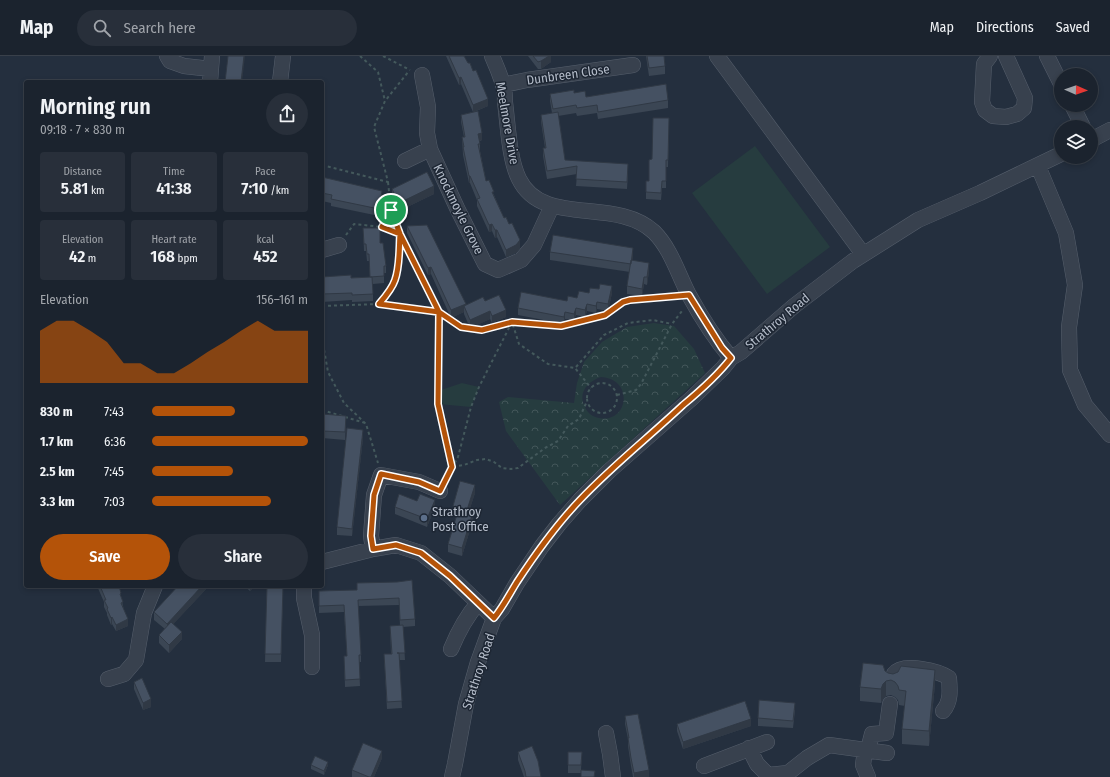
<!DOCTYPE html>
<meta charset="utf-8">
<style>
body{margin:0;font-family:"Fira Sans Condensed",sans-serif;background:#282f3a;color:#f1f3f6;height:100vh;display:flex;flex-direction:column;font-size:15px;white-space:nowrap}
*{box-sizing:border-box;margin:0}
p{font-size:13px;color:#a0a4aa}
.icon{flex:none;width:22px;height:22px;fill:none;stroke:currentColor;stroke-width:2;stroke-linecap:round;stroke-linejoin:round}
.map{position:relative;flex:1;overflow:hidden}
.drawer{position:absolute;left:24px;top:24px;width:300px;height:508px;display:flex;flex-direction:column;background:#1b232e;border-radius:4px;box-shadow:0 2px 6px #0003,0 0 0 1px #39404a}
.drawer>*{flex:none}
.needle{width:26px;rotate:92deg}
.controls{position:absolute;left:1054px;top:12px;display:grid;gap:8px}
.controls a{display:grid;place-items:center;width:44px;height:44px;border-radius:50%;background:#1b232e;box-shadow:0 2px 6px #0003,0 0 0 1px #39404a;font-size:20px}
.pin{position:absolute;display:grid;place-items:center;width:34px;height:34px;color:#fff;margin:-17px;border:2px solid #fff;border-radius:50%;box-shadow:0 1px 4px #0007}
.round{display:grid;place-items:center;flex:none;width:42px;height:42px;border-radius:21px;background:#282f3a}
.summary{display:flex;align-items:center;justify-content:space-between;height:68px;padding:0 16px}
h1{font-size:22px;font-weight:600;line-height:30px}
.stats{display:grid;grid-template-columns:repeat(3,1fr);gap:6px;height:68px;padding:4px 16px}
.stats div{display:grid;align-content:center;border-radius:4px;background:#282f3a;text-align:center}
.stats b{font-size:17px;font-weight:600}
.stats small{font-size:11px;font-weight:400}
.stats p{font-size:11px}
.chart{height:112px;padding:8px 16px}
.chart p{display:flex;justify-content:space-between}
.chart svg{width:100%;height:72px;margin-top:4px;fill:#b45309;opacity:.7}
.button{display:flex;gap:8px;margin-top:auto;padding:8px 16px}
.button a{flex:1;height:46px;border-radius:24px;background:#b45309;color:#fff;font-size:16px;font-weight:600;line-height:46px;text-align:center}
.button a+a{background:#282f3a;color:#f1f3f6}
ul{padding:0 16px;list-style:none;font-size:13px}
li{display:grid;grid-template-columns:64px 48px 1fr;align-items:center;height:30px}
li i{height:10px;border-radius:5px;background:#b45309}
header{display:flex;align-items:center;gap:24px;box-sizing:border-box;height:56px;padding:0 20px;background:#1b232e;border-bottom:1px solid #39404a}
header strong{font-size:19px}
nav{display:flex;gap:22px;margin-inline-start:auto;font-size:14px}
.search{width:280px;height:36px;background:#282f3a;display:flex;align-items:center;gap:10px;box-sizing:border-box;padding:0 14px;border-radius:22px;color:#a0a4aa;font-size:15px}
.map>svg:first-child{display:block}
.forest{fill:url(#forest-crowns);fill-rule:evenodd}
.park{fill:#263c3f}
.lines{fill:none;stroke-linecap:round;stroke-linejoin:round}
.minor-casing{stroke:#565f6c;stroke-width:16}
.path{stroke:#44595c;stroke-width:2;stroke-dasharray:3 3;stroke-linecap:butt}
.minor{stroke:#38414e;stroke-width:15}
.wall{fill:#3b4654}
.shaded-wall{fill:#303945}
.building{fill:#455162;stroke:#303945}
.route-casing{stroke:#fff;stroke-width:8}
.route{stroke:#b45309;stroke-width:5}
.service-dot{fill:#5c6f8a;stroke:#1d2633;stroke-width:1.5}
.labels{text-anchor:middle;stroke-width:3;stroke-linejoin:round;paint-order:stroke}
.street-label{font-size:13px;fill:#b4bcc9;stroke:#1d2633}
.poi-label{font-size:13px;fill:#b4bcc9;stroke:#1d2633;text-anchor:start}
</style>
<header>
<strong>Map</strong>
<div class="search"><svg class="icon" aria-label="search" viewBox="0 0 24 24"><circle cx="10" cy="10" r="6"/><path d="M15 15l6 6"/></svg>Search here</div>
<nav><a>Map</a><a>Directions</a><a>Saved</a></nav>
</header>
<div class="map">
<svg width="1110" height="721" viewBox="0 0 1110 721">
<defs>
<pattern id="forest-crowns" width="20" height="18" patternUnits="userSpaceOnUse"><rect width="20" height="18" fill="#263c3f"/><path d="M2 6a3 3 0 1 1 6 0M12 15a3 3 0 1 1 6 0" fill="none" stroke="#435659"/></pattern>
</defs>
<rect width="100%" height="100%" fill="#242f3e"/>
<path class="forest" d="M654 267 674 270 694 293 705 317 560 449 506 375 499 346 508 341 574 347 577 327 584 306 602 286 627 271ZM601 321C635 323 628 368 599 362 593 361 587 357 585 351 577 337 588 325 601 321Z"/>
<path class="park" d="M755 90 830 191 767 238 692 137Z
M462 327 479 331 471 351 438 348V335Z"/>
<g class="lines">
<defs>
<path id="minor" d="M167 0 170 5 184 10 211 13
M492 0C496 9 500 19 503 28 505 34 505 40 505 46 508 69 509 103 519 123 543 172 615 140 654 176 671 193 678 218 689 239 701 261 715 283 731 302
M717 0 863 198
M990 0 984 8 982 46 985 54 993 60 1006 61 1017 58 1024 52 1025 42 1006 0
M1047 0 1061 28
M422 19 428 51 427 77 430 93 457 152 485 208 498 214 521 204 534 189 552 150
M210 26 212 0
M280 26 283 0
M503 29 527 24 633 9
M1072 49 1083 71
M1091 84 1110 74
M405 105 430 93
M1038 110 1066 177 1075 229 1069 271 1070 314 1085 349 1110 379
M322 194 339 189
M373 493 371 480 374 439 381 419 419 426 440 435
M322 506 373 493 396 489 421 497 450 520 494 562
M304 530V542L312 579V611
M451 593C458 576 466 561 478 547
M108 623 124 618 136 604 144 557 155 530
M892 624C893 622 893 620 894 618 903 606 939 615 949 622 950 634 951 646 943 655
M606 677 610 698 613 721
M749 692 757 708 768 719 788 717 807 702 829 689 887 697
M704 710 767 686
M452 721 455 708 466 648 478 606 494 562 502 553 517 527 542 490 559 468 580 444 609 415 692 342 723 312 731 302 741 296 794 250 853 205 918 164 980 137 1061 98
M868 721 863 709 865 694 869 690 872 678 886 677 890 648"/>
</defs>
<use href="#minor" class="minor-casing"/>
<path class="path" d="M360 0 378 16 385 45
M383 0 410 14
M322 109 388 126 374 71 385 45 409 15
M382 171 391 154
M346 179 354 168 382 171 400 178 439 256 438 348 452 411 464 409 477 404 486 403 494 406 502 412 511 413 518 412 545 392 558 385 568 370 579 363 587 345
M379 248 389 236 395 223 399 205 400 178 391 154 388 126
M322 250 379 248 439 256 461 271 482 274 512 266 561 270 605 259 623 246 630 243 676 240
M322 282 328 316 344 347 366 368 378 407
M576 311 604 279 628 267 653 264 672 268
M587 342a15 15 0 1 1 30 0a15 15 0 1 1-30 0Z
M617 339 636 334 641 328 672 268 682 255
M322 354 365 367
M446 423 458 401 471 351 479 331 512 266 519 288 548 308 575 312 591 332"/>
<use href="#minor" class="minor"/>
</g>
<path class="wall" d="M446 0H464L488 50 474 56 482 84 480 85V95L486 125 494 139 504 162 520 192 516 197 506 201 497 181 495 182 492 175 489 176 477 150V144L470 127H469L463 99 462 81H464L461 66V59L473 56 461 28 459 29Z
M528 0H551V6L541 13H538Z
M646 0H664L665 10V18L649 20Z
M574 37 586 41 668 44V52L598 63 597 57 577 60 576 57 558 60 565 104 628 116 627 133 576 130 577 118 547 123 543 100V92H545L541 66V59L552 57 550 45V38Z
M669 62 668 111H666V132H662L661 144 646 143V125H649L652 103Z
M322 121 382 142 379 160 331 150V147L322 145Z
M392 133 434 138 399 155 392 140Z
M407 170 466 249 485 245 506 261 492 267 490 263 470 272 464 258V256L451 262 431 218 428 219 407 177Z
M363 172 380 187 386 210V217H384V227L373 228V245L352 246V244L322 246V221L351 222 370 221 369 205H367L366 195H364Z
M550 196 633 199 632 205 649 215 647 229 644 228 642 240 627 238V230L630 216 550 204Z
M589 237H612L608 255 597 253 596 257 587 255 585 261 576 259 574 264 565 263 564 268 518 259V252L567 245 577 242Z
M322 358 346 368 345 384 322 382Z
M363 382 352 480 337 479V471Z
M475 437 469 455 473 464 462 500 448 496V488L457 458 453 457V450Z
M417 445 435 451 427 471 395 458V451Z
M397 526 415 563V570L403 571 405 604H399L402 652 387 653 384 598H391L390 570H400L399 549 358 550 361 599V606H359L360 630 345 631 344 600H347L344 556 319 557V535L357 534Z
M97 530H119L123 550 128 570 116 575 112 568 111 569 107 559V557L104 551V546Z
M209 530 173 568 182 583 169 597 159 587V579L165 573 154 564V556Z
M244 530H255L250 535Z
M267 530H283L281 606H265Z
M885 615 888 617 935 628 929 690 902 688V673L905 650 899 649 898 644 895 641 891 639 886 640 883 643 881 647 860 645V631Z
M134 626 151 651 143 654 134 633Z
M795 654 793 672 758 670V662Z
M625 660 649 721H633L631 710 628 690V683L625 668Z
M677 668 751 670 683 693 677 675Z
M518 696 541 721H524L518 704Z
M582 696 581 714 595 721 581 717H568V709Z
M382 702 374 721H352V714Z
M311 709H328L324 719 311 713Z"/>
<path class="shaded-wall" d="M244 0H245L242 26H241Z
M549 0H551V6L541 13V5Z
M461 21V28L459 29V22Z
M488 43V50L473 56V49Z
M482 77V84L478 85V78Z
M469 120H470V127H469Z
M434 130V138L399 155V147Z
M382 135V142L379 160V153Z
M492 168V175L489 176V169Z
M495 174H497V181L495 182Z
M520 184V192L516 197 506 201V194Z
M633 192V199L631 216V208Z
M649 207V215L647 229V221Z
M431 211V218L428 219V212Z
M644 221V228L642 240V233Z
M612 230V237L608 255V248Z
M597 246V253L596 257V250Z
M466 248V254L464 250V256L451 262V254Z
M587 248V255L585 261V254Z
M576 252V259L574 264V258Z
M506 254V261L492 267V260Z
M490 255V263L470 272V264Z
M565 256V263L564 268V261Z
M346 360V368L345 384V376Z
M363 374V382L352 480V473Z
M475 429V437L467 462V454Z
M435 444V451L427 471V463Z
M473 456V464L462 500V492Z
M202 530H209L167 575V568Z
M250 530H255L250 535Z
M112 561V568L111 569V562Z
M128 563V570L116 575V569Z
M182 576V583L169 597V589Z
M935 614V628L929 690V675Z
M886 625V640L883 643 881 647V633L883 628Z
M151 643V651L143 654V647Z
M751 663V670L683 693V686Z
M382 695V702L374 721H371Z
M328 706V709L324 719V715Z
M649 714V721H634V717Z"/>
<path class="building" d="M228 0H244L241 26H225Z
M449 0H464L468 7H470L473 15 476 14 488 43 473 49 461 21 459 22Z
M533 0H549L541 5 538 6Z
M647 0H664L665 10 649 12Z
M168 24 184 25V26H168Z
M666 28 668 44 598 56 597 49 577 52 576 49 553 53 550 38 574 34V37L585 35 586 41Z
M478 55 482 77 478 78 480 88H478L486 125 489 124 494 136H492L504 162 506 161 509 168 512 167 520 184 516 189 506 194 497 174H495L492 168 489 169 477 143 480 142 470 120H469L463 91H464L462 81H465L461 59Z
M558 56 565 104 628 108 627 126 576 123 577 110 547 115 543 92H546L541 59Z
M653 62H669L668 104H666V125H662L661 137 646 136V125H649V104L652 103Z
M427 116 434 130 399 147 392 133Z
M322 121 382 135 379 153 331 143 332 139 322 137Z
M427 169 466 248 451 254 431 211 428 212 407 170Z
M363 172H380V187H383L386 210H384V220L370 221 369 198H367L366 188H364Z
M553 179 633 192 631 208 550 196Z
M631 204 649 207 647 221H644L642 233 627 230Z
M351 219V222L372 221 373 238 352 239V237L322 238V221Z
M600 228 612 230 608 248 597 246 596 250 587 248 585 254 576 252 574 258 565 256 564 261 518 252 521 236 567 245 568 240 577 242 579 235 589 237 590 232 599 233Z
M499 239 506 254 492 260 490 255 470 264 464 250 483 241 485 245Z
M322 358 346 360 345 376 322 375Z
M347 372 363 374 352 473 337 471Z
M460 425 475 429 467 454 473 456 462 492 448 488 459 452 453 450Z
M399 438 417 445 420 438 435 444 427 463 395 451Z
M412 524 415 563 400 564 399 542 358 544 361 599H359L360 623 345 624 344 600H347L344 549 319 550V535L357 534V527L397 526Z
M100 530H119L121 537 120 538 123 546 121 547 128 563 116 569 112 561 111 562 107 553 108 552 104 544H106Z
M178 530H202L167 568 154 556Z
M267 530H283L281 598H265Z
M171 566 182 576 169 589 159 579Z
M403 569 405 597H397H399L402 645 387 646 384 598H392L390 570Z
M863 607 883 609 885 615 888 617 893 618 898 616 901 610 935 614 929 675 902 673 906 635 899 634 898 630 895 626 891 624 886 625 883 628 881 633 860 631Z
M142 622 151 643 143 647 134 626Z
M759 644 795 647 793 665 758 662Z
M745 645 751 663 683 686 677 668Z
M638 658 649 714 634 717 631 702 628 682H629L625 660Z
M363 687 382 695 371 721H369L352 714Z
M532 690 538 705 541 721H526L525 715 518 696Z
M568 696H582L581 709H568Z
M315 700 328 706 324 715 311 709Z
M581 714 595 715 594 721H581Z"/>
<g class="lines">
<defs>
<path id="route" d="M391 154 400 178 439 256 438 348 452 411 440 435 419 426 381 418 374 439 371 480 373 493 396 489 421 497 450 520 494 562C503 551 509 539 517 526 536 497 556 469 580 444 612 410 649 381 683 349 700 335 717 320 731 302L722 292 689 239 630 244 623 246 605 259 561 270 512 266 482 274 461 271 439 256 379 248C385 241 392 233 395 224 400 210 399 193 400 178L382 171 391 154"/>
</defs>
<use href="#route" class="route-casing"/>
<use href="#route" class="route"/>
</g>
<circle class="service-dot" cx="424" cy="462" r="4"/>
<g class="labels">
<g class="street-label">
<text transform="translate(568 18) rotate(-8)" y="5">Dunbreen Close</text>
<text transform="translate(508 67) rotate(80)" y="5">Meelmore Drive</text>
<text transform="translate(459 153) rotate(64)" y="5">Knockmoyle Grove</text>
<text transform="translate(777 265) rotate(-40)" y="5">Strathroy Road</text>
<text transform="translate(478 615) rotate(-72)" y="5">Strathroy Road</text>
</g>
<g class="poi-label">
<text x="432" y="460">Strathroy<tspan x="432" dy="15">Post Office</tspan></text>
</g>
</g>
</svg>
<div class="controls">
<a><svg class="needle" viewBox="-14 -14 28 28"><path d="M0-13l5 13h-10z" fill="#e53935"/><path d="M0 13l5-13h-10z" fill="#a0a4aa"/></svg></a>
<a><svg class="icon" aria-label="layers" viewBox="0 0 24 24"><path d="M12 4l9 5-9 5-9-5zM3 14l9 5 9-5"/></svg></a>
</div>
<div class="pin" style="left:391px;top:154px;background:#1e9e55"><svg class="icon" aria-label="arrive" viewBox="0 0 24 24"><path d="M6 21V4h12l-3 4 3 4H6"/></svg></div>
<section class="drawer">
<div class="summary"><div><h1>Morning run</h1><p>09:18 · 7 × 830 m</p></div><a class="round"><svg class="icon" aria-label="share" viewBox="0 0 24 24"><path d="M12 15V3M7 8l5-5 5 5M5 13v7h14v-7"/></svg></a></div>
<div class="stats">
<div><p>Distance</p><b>5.81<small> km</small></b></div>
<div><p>Time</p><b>41:38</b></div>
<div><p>Pace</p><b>7:10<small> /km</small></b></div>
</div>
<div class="stats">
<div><p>Elevation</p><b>42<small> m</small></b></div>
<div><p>Heart rate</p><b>168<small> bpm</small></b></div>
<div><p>kcal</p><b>452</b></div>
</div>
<div class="chart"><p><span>Elevation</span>156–161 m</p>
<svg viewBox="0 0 160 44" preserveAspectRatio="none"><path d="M0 44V12L10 6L20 6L30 12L40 19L50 32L60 32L70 38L80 38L90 32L100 25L110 19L120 12L130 6L140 12L150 12L160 12V44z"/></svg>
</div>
<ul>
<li><b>830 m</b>7:43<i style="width:53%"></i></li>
<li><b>1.7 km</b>6:36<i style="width:100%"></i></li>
<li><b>2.5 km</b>7:45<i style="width:52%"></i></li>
<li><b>3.3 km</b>7:03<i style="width:76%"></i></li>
</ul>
<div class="button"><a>Save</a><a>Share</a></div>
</section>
</div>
